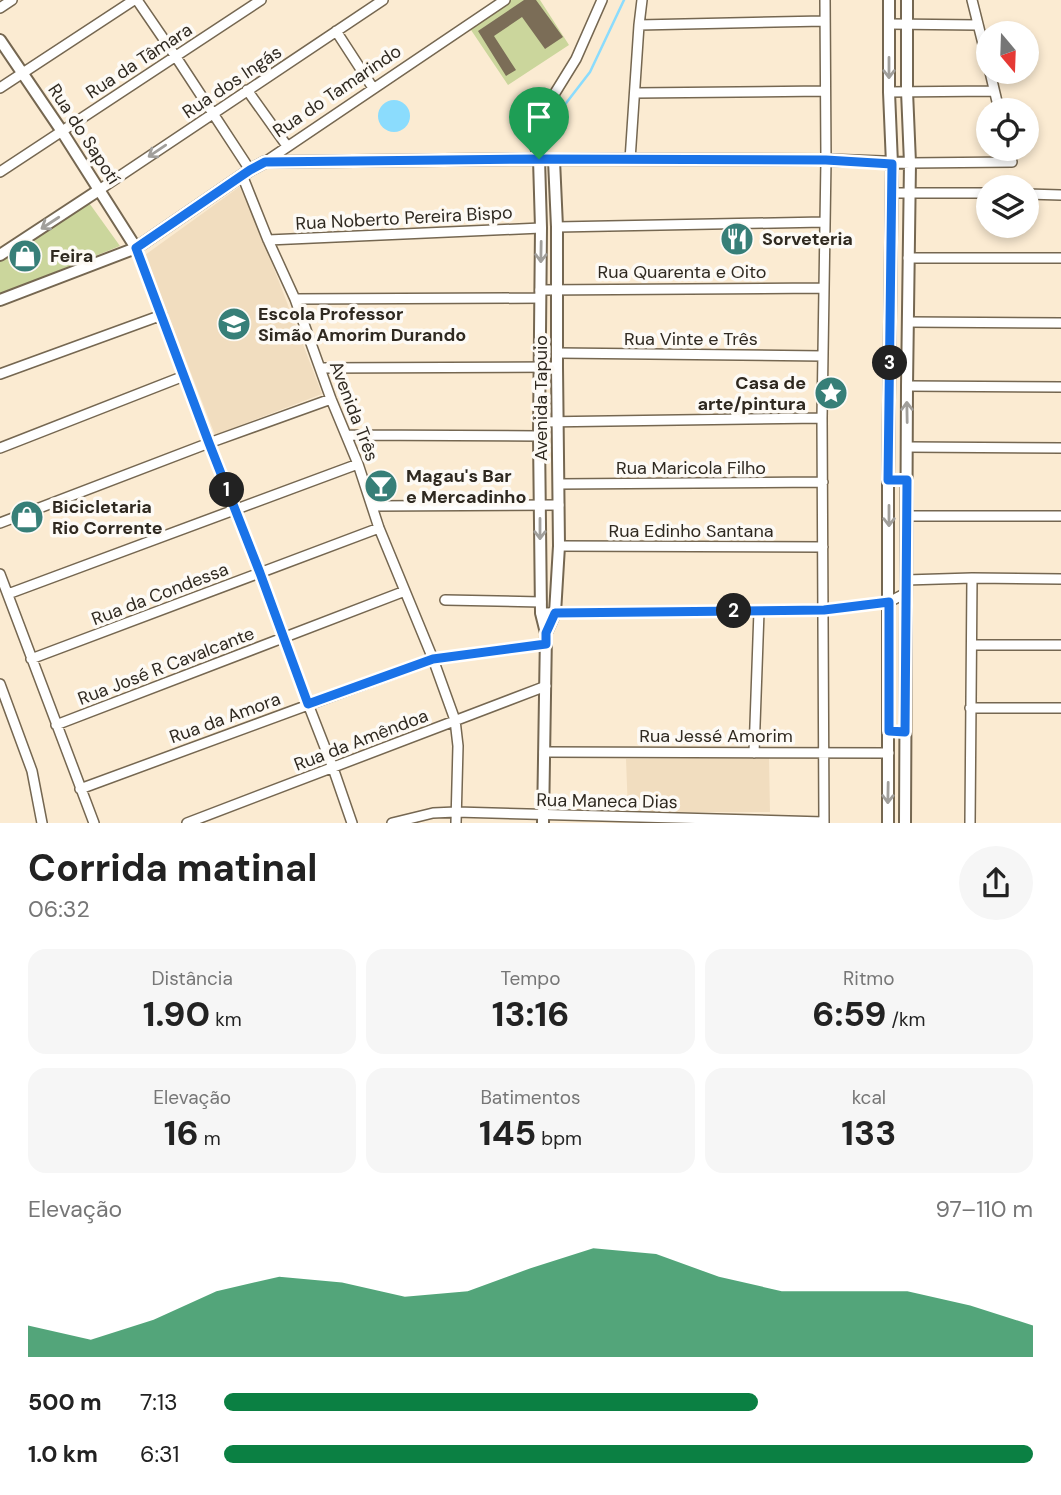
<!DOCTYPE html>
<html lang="pt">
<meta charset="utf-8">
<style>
body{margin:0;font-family:"DM Sans",sans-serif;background:#f6f6f6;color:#222;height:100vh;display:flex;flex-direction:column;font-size:26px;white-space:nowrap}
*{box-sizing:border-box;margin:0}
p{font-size:23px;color:#767676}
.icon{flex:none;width:38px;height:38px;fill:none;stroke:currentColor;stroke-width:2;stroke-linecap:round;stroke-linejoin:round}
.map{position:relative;height:823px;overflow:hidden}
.sheet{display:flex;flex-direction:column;background:#fff;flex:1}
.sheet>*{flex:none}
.needle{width:46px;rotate:161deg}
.fabs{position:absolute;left:976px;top:21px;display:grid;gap:14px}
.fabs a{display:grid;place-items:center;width:63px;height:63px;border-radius:50%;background:#fff;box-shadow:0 4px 10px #0003;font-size:35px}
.pin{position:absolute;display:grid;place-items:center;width:60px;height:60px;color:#fff;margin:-72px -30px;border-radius:50% 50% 50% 0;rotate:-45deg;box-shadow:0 0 7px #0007}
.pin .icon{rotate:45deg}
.km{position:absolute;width:35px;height:35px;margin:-18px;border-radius:50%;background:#222;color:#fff;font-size:19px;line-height:35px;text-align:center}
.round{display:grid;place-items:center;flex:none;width:74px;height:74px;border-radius:37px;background:#f6f6f6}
.head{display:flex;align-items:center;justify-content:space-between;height:119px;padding:0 28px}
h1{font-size:38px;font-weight:700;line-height:52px}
.stats{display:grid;grid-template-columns:repeat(3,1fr);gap:10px;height:119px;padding:7px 28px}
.stats div{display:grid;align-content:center;border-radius:18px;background:#f6f6f6;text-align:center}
.stats b{font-size:35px;font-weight:700}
.stats small{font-size:19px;font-weight:400}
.stats p{font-size:19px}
.chart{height:196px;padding:14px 28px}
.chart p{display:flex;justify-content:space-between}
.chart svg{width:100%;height:126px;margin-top:7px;fill:#0b8043;opacity:.7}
ul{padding:0 28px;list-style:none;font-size:23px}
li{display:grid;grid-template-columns:112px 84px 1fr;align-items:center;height:52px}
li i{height:18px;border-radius:9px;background:#0b8043}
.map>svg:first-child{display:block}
.built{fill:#f1ddbf}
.green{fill:#cbd69c}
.water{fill:#8bdcfd}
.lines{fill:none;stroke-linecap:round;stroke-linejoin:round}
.stream{stroke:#8bdcfd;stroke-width:2.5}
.building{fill:#7b6d57}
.minor-casing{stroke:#756751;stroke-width:12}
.tertiary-casing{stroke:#756751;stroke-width:14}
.minor{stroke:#fff;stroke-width:9}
.tertiary{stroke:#fff;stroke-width:10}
.oneway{stroke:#a19f9b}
.route-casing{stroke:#fff;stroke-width:14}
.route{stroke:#1a73e8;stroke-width:9}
.labels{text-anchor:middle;stroke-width:7;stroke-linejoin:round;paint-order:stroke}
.street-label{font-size:18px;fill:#2f2920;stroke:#fdfaf5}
.poi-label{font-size:18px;font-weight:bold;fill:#2f2920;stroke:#fdfaf5;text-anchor:start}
</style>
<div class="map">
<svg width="1061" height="823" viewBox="0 0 1061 823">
<rect width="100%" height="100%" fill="#fbebd2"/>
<path class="built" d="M242 185 322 394 215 435 145 255Z
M769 758 770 812H628L626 759Z"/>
<path class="green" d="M510 0H540L569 45 508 85 469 27Z
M87 200 120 246 0 294V259Z"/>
<path class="water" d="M378 116a16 16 0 1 1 32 0a16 16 0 1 1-32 0Z"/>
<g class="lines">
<path class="stream" d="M561 126 560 111 590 72 624 0"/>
</g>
<path class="building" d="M524 0H536L563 37 545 49 522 17 494 36 516 70 506 76 478 31Z"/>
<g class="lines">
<defs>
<path id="minor" d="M137 0 176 57 250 170
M972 0 989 68
M0 8 12 0
M889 24 978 25
M639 25 824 21
M336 31 373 88
M990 72 999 110
M0 88 134 0
M247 90 287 146
M889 92 994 91
M635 93 825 91
M539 159 534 144V127L576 59 602 0
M630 160 639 25 642 0
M265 162 505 0
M910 163 1012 162 1008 149
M0 172 261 0
M242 175 268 240 295 299 331 399 358 464 379 528 433 659 455 720 458 746 456 823
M99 190 383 0
M891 193H989
M1027 194 1061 195
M557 227 824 222
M268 240 541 228
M136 248 209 443 260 573 308 704 333 768 352 823
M908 258H1061
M540 290 824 288
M295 299 540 298
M908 322 1061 323
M558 353 823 356
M321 368 557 367
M0 374 162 315
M907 386 1061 387
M541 422 822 418
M346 435 539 436
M907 447 1061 448
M0 448 184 376
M559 484 823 482
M373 506 559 505
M907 516H1061
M0 523 209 443 331 399
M559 546 823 547
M0 574 94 823
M906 580 972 578 1061 579
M8 594 358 464
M445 600 541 602
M541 613 823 610 889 602 906 593
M972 645H1061
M31 659 379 528
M0 684 32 771 42 823
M970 708H1061
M56 725 405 591
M544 752 889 753
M754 753 759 611
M80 789 433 659 546 644
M187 823 546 686
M392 823 433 813 456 812 824 822
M824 823 822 418 826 160 825 0
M970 823 972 578"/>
<path id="tertiary" d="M0 40 61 130 136 248
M539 159 541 228 539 436 541 613 546 633 543 823
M0 255 99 190
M0 300 136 248 250 170 265 162 539 159 826 160 910 163
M546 633 555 613 559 546 557 367V227L554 160
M888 823V480L892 164 889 92V0
M905 823 907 386 910 163 907 91V0"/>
</defs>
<use href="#minor" class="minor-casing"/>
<use href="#tertiary" class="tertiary-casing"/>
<use href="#minor" class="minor"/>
<use href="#tertiary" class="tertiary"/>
</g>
<defs><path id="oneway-shaft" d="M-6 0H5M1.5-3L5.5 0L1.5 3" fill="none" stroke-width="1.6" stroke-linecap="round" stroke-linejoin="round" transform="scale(1.75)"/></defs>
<g class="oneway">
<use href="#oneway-shaft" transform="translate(889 68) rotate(90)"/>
<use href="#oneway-shaft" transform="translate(157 151) rotate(146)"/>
<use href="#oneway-shaft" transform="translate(50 223) rotate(147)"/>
<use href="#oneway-shaft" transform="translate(541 252) rotate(91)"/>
<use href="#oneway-shaft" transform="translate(907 412) rotate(-91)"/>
<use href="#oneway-shaft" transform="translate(889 516) rotate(90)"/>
<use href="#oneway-shaft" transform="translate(540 529) rotate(90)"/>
<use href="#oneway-shaft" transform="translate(888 793) rotate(91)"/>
</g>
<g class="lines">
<defs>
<path id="route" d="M539 159 826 160 892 164 888 480H907L905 732 889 731V602L824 610 555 613 546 633V644L433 659 308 704 260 573 209 443 136 248 250 170 265 162Z"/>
</defs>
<use href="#route" class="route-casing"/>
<use href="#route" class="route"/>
</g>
<defs>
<symbol id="restaurant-disc" viewBox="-11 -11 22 22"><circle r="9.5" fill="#377f78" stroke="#fdfaf5"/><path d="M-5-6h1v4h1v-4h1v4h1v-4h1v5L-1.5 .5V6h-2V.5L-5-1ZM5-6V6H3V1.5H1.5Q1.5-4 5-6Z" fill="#fff"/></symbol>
<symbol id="shop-disc" viewBox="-11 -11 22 22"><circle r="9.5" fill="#377f78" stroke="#fdfaf5"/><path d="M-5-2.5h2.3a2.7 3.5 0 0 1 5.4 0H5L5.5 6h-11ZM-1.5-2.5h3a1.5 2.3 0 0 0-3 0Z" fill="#fff"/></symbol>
<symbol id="school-disc" viewBox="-11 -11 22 22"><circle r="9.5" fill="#377f78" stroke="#fdfaf5"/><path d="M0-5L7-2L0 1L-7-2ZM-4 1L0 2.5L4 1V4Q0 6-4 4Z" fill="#fff"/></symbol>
<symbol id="sight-disc" viewBox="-11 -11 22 22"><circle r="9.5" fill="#377f78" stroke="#fdfaf5"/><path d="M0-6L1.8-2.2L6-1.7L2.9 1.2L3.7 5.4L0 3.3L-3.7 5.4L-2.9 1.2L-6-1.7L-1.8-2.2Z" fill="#fff"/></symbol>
<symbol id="bar-disc" viewBox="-11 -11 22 22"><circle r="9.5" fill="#377f78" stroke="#fdfaf5"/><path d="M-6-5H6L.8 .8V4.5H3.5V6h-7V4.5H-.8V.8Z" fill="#fff"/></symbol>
</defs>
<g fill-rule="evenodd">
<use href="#restaurant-disc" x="718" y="220" width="38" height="38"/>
<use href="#shop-disc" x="6" y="237" width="38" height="38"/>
<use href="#school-disc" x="215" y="305" width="38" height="38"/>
<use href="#sight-disc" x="812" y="374" width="38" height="38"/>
<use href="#bar-disc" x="362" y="467" width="38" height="38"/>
<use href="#shop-disc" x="8" y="498" width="38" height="38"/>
</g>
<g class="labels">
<g class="street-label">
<text transform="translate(139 61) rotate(-33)" y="6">Rua da Tâmara</text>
<text transform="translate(232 82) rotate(-34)" y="6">Rua dos Ingás</text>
<text transform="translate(337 91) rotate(-34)" y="6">Rua do Tamarindo</text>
<text transform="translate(84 134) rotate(57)" y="6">Rua do Sapotí</text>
<text transform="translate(404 218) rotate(-3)" y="6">Rua Noberto Pereira Bispo</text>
<text x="682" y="278">Rua Quarenta e Oito</text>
<text x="691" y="345">Rua Vinte e Três</text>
<text transform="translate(541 398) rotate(-90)" y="6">Avenida Tapuio</text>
<text transform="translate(354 411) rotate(69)" y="6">Avenida Três</text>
<text x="691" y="474">Rua Maricola Filho</text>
<text x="691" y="537">Rua Edinho Santana</text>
<text transform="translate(160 594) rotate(-21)" y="6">Rua da Condessa</text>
<text transform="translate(166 666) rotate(-21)" y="6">Rua José R Cavalcante</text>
<text transform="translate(225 718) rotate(-20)" y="6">Rua da Amora</text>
<text x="716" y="742">Rua Jessé Amorim</text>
<text transform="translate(361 740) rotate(-21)" y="6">Rua da Amêndoa</text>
<text transform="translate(607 801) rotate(1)" y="6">Rua Maneca Dias</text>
</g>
<g class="poi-label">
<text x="762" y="245">Sorveteria</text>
<text x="50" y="262">Feira</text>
<text x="258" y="320">Escola Professor<tspan x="258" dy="21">Simão Amorim Durando</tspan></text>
<text x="806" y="389" text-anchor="end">Casa de<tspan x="806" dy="21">arte/pintura</tspan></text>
<text x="406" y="482">Magau's Bar<tspan x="406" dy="21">e Mercadinho</tspan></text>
<text x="52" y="513">Bicicletaria<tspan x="52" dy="21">Rio Corrente</tspan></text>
</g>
</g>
</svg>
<div class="fabs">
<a><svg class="needle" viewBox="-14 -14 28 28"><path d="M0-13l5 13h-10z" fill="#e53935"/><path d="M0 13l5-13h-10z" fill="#767676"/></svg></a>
<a><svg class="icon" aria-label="locate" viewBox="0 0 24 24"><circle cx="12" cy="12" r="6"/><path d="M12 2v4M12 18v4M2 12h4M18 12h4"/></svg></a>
<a><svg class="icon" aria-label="layers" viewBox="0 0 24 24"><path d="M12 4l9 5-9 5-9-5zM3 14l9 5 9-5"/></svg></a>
</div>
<div class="pin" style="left:539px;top:159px;background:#1e9e55"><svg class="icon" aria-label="arrive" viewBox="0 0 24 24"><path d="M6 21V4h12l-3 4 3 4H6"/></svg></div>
<b class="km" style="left:227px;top:490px">1</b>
<b class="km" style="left:734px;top:611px">2</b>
<b class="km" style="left:890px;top:363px">3</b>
</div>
<section class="sheet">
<div class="head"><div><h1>Corrida matinal</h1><p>06:32</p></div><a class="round"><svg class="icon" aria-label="share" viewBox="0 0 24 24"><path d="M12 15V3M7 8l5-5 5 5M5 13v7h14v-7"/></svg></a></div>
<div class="stats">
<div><p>Distância</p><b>1.90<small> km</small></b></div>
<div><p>Tempo</p><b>13:16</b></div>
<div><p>Ritmo</p><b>6:59<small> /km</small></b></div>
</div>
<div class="stats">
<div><p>Elevação</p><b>16<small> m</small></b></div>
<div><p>Batimentos</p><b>145<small> bpm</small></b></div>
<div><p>kcal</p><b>133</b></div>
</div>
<div class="chart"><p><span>Elevação</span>97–110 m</p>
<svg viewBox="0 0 160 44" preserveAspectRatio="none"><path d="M0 44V33L10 38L20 31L30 21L40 16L50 18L60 23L70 21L80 13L90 6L100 8L110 16L120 21L130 21L140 21L150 26L160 33V44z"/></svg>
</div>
<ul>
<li><b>500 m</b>7:13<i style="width:66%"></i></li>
<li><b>1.0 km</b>6:31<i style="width:100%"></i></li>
</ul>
</section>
